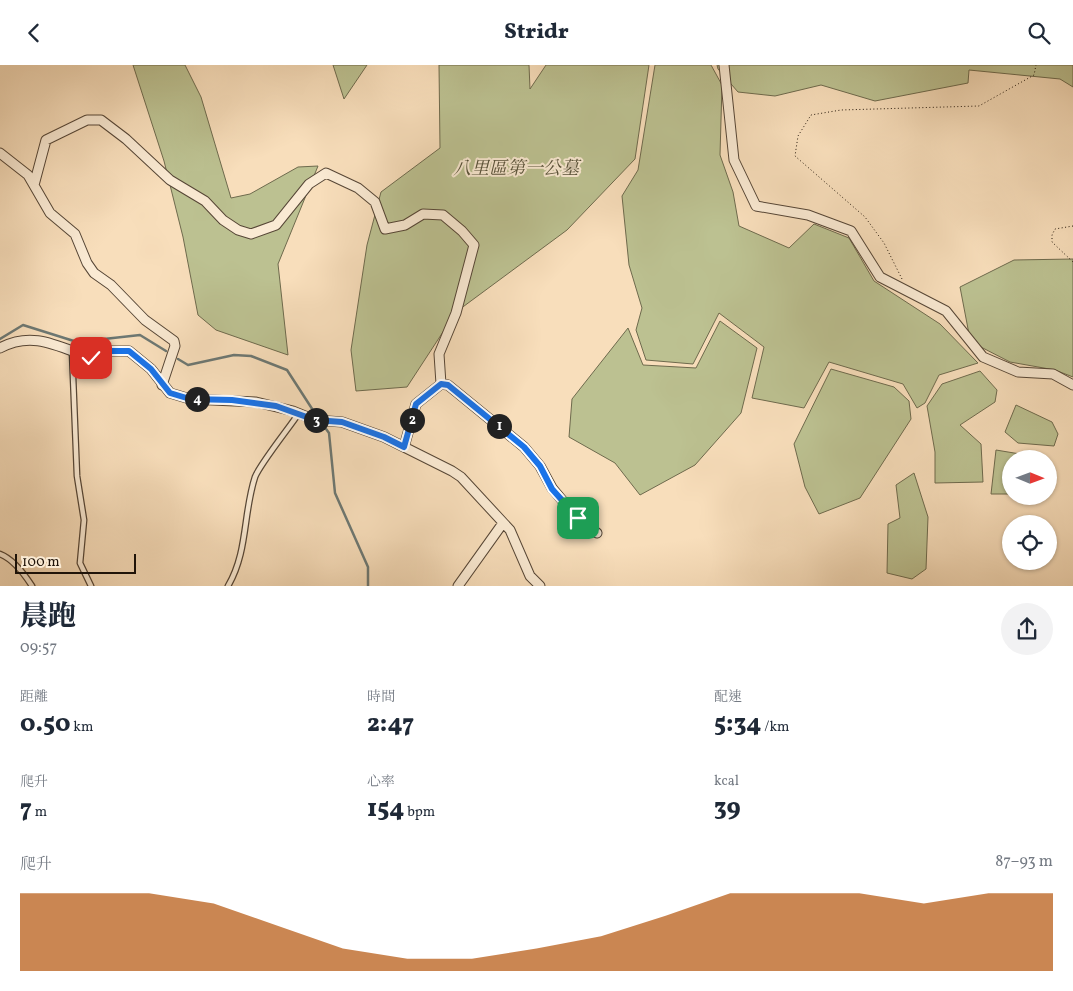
<!DOCTYPE html>
<html lang="zh-TW">
<meta charset="utf-8">
<style>
body{margin:0;font-family:Vollkorn,"Noto Serif TC",serif;background:#f2f2f3;color:#1f2937;height:100vh;display:flex;flex-direction:column;font-size:19px;white-space:nowrap}
*{box-sizing:border-box;margin:0}
p{font-size:16px;color:#747a83}
.icon{flex:none;width:28px;height:28px;fill:none;stroke:currentColor;stroke-width:2;stroke-linecap:round;stroke-linejoin:round}
.map{position:relative;height:521px;overflow:hidden}
.side{display:flex;flex-direction:column;background:#fff;flex:1}
.side>*{flex:none}
.needle{width:32px;rotate:91deg}
.fabs{position:absolute;left:1002px;top:385px;display:grid;gap:10px}
.fabs a{display:grid;place-items:center;width:55px;height:55px;border-radius:50%;background:#fff;box-shadow:0 1px 4px #0004;font-size:25px}
.scale{position:absolute;left:15px;bottom:12px;width:121px;box-sizing:border-box;padding-left:5px;border:2px solid #201409;border-top:0;font-size:14px;line-height:18px;white-space:nowrap;color:#201409;-webkit-text-stroke:4px #faead3;paint-order:stroke}
.pin{position:absolute;display:grid;place-items:center;width:42px;height:42px;color:#fff;margin:-21px;border-radius:10px;box-shadow:0 2px 8px #0006}
.km{position:absolute;width:25px;height:25px;margin:-12px;border-radius:50%;background:#222;color:#fff;font-size:14px;line-height:25px;text-align:center}
.round{display:grid;place-items:center;flex:none;width:52px;height:52px;border-radius:26px;background:#f2f2f3}
.overview{display:flex;align-items:center;justify-content:space-between;height:85px;padding:0 20px}
h1{font-size:28px;font-weight:800;line-height:38px}
.metrics{display:grid;grid-template-columns:repeat(3,1fr);gap:8px;height:85px;padding:5px 20px}
.metrics div{display:grid;align-content:center}
.metrics b{font-size:25px;font-weight:800}
.metrics small{font-size:14px;font-weight:400}
.metrics p{font-size:14px}
.chart{height:140px;padding:10px 20px}
.chart p{display:flex;justify-content:space-between}
.chart svg{width:100%;height:90px;margin-top:5px;fill:#b45309;opacity:.7}
header{display:flex;justify-content:space-between;align-items:center;height:65px;padding:0 20px;background:#fff;font-size:22px;font-weight:800}
.map>svg:first-child{display:block}
.green{fill:#bcc191;stroke:#6e6a4d}
.lines{fill:none;stroke-linecap:round;stroke-linejoin:round}
.stream{stroke:#6d7873;stroke-width:2.5}
.service-casing{stroke:#564636;stroke-width:7}
.minor-casing{stroke:#564636;stroke-width:11}
.path{stroke:#201409;stroke-width:1;stroke-dasharray:1 2.5;stroke-linecap:butt}
.service{stroke:#faead3;stroke-width:4.5}
.minor{stroke:#faead3;stroke-width:9}
.route-casing{stroke:#fff;stroke-width:10}
.route{stroke:#1a73e8;stroke-width:6}
.labels{text-anchor:middle;stroke-width:4;stroke-linejoin:round;paint-order:stroke}
.park-label{font-size:18px;font-style:italic;fill:#575139;stroke:#faead3}
</style>
<header><svg class="icon" aria-label="back" viewBox="0 0 24 24"><path d="M15 5l-7 7 7 7"/></svg>Stridr<svg class="icon" aria-label="search" viewBox="0 0 24 24"><circle cx="10" cy="10" r="6"/><path d="M15 15l6 6"/></svg></header>
<div class="map">
<svg width="1073" height="521" viewBox="0 0 1073 521">
<rect width="100%" height="100%" fill="#f8debb"/>
<filter id="stains"><feTurbulence type="fractalNoise" baseFrequency=".004" numOctaves="4"/><feColorMatrix values="0 0 0 0 .2 0 0 0 0 .09 0 0 0 0 .02 0 0 0 .5 -.17"/></filter>
<radialGradient id="worn" r=".72"><stop offset=".6" stop-color="#630" stop-opacity="0"/><stop offset="1" stop-color="#630" stop-opacity=".3"/></radialGradient>
<path class="green" d="M133 0H185L201 32 231 133 250 129 298 102 318 101 278 199 288 290 216 265 198 250 183 172 164 96Z
M333 0H367L344 34Z
M439 0H529L530 24 546 0H649L635 94 567 165 456 247 407 322 356 326 351 285 367 180 381 127 440 83Z
M655 0H711L722 20 720 90 733 127 739 161 789 183 814 159 849 173 874 216 940 259 978 298 939 310 925 338 917 343 903 319 829 297 804 343 752 333 764 282 719 248 693 299 646 295 636 265 642 243 629 200 622 131 638 105Z
M717 0H1073V22L1060 14 969 5 968 18 875 36 821 20 775 31 738 27 718 4Z
M1073 194V312L1055 305 1010 297 977 280 969 269 960 222 1014 195Z
M720 256 757 283 741 348 695 400 640 430 615 398 569 372 572 334 628 263 643 300 696 303Z
M831 304 894 322 909 336 911 354 860 433 819 449 805 422 794 379Z
M980 306 997 325 995 337 960 360 981 379 983 417 935 418V387L927 341 942 319Z
M1016 340 1052 357 1058 369 1054 381 1018 378 1005 367Z
M996 385 1020 389V394H1011V429H991Z
M914 408 928 452 926 504 912 514 887 508 888 459 900 453 896 420Z"/>
<g class="lines">
<path class="stream" d="M0 274 23 260 77 277 140 270 166 286
M178 294 188 300 234 290 251 291 287 305 318 353
M321 357 329 368 335 428 368 502V521"/>
<defs>
<path id="service" d="M72 286 77 411 84 455 80 498 91 521
M0 489C13 494 25 510 32 521
M228 521C248 487 243 449 255 412 260 399 289 363 299 348"/>
<path id="minor" d="M724 0 734 95 756 141 808 150 851 166 880 212 946 246 983 292 1018 307 1053 309 1073 320
M0 88 28 110 50 148 75 169 87 198 94 208 111 220 145 255 174 276 175 281 162 320
M34 120 46 75 87 55H101L126 74 170 115 205 136 223 155 238 165 251 169 276 160 309 119 326 108 358 123 375 137 385 164 405 160 423 149 443 150 462 166 474 180 456 248 439 289 441 319
M0 283C33 265 59 282 91 293L109 286H129L151 304 170 328 190 334 256 337 293 346 315 355 342 357 384 372 452 406 461 412 510 465 530 511 540 521
M404 382 416 339 441 319 448 320 524 382 540 401 552 423 577 453 597 468
M458 521 503 458"/>
</defs>
<use href="#service" class="service-casing"/>
<use href="#minor" class="minor-casing"/>
<path class="path" d="M1073 161 1055 164 1052 170V177L1073 197
M902 214 884 178 865 152 795 91 798 71 811 50 841 45 979 41 1034 10 1036 0"/>
<use href="#service" class="service"/>
<use href="#minor" class="minor"/>
</g>
<g class="lines">
<defs>
<path id="route" d="M91 293 109 286H129L151 304 170 328 190 334 232 335 276 341 315 355 342 357 384 372 404 382 416 339 441 319 448 320 524 382 540 401 552 424 578 453"/>
</defs>
<use href="#route" class="route-casing"/>
<use href="#route" class="route"/>
</g>
<g class="labels">
<g class="park-label">
<text x="516" y="109">八里區第一公墓</text>
</g>
</g>
<rect width="100%" height="100%" filter="url(#stains)"/>
<rect width="100%" height="100%" fill="url(#worn)"/>
</svg>
<div class="fabs">
<a><svg class="needle" viewBox="-14 -14 28 28"><path d="M0-13l5 13h-10z" fill="#e53935"/><path d="M0 13l5-13h-10z" fill="#747a83"/></svg></a>
<a><svg class="icon" aria-label="locate" viewBox="0 0 24 24"><circle cx="12" cy="12" r="6"/><path d="M12 2v4M12 18v4M2 12h4M18 12h4"/></svg></a>
</div>
<div class="scale">100 m</div>
<div class="pin" style="left:578px;top:453px;background:#1e9e55"><svg class="icon" aria-label="arrive" viewBox="0 0 24 24"><path d="M6 21V4h12l-3 4 3 4H6"/></svg></div>
<div class="pin" style="left:91px;top:293px;background:#d93025"><svg class="icon" aria-label="check" viewBox="0 0 24 24"><path d="M5 12l5 5 9-10"/></svg></div>
<b class="km" style="left:499px;top:361px">1</b>
<b class="km" style="left:412px;top:355px">2</b>
<b class="km" style="left:316px;top:355px">3</b>
<b class="km" style="left:197px;top:334px">4</b>
</div>
<section class="side">
<div class="overview"><div><h1>晨跑</h1><p>09:57</p></div><a class="round"><svg class="icon" aria-label="share" viewBox="0 0 24 24"><path d="M12 15V3M7 8l5-5 5 5M5 13v7h14v-7"/></svg></a></div>
<div class="metrics">
<div><p>距離</p><b>0.50<small> km</small></b></div>
<div><p>時間</p><b>2:47</b></div>
<div><p>配速</p><b>5:34<small> /km</small></b></div>
</div>
<div class="metrics">
<div><p>爬升</p><b>7<small> m</small></b></div>
<div><p>心率</p><b>154<small> bpm</small></b></div>
<div><p>kcal</p><b>39</b></div>
</div>
<div class="chart"><p><span>爬升</span>87–93 m</p>
<svg viewBox="0 0 160 44" preserveAspectRatio="none"><path d="M0 44V6L10 6L20 6L30 11L40 22L50 33L60 38L70 38L80 33L90 27L100 17L110 6L120 6L130 6L140 11L150 6L160 6V44z"/></svg>
</div>
</section>
